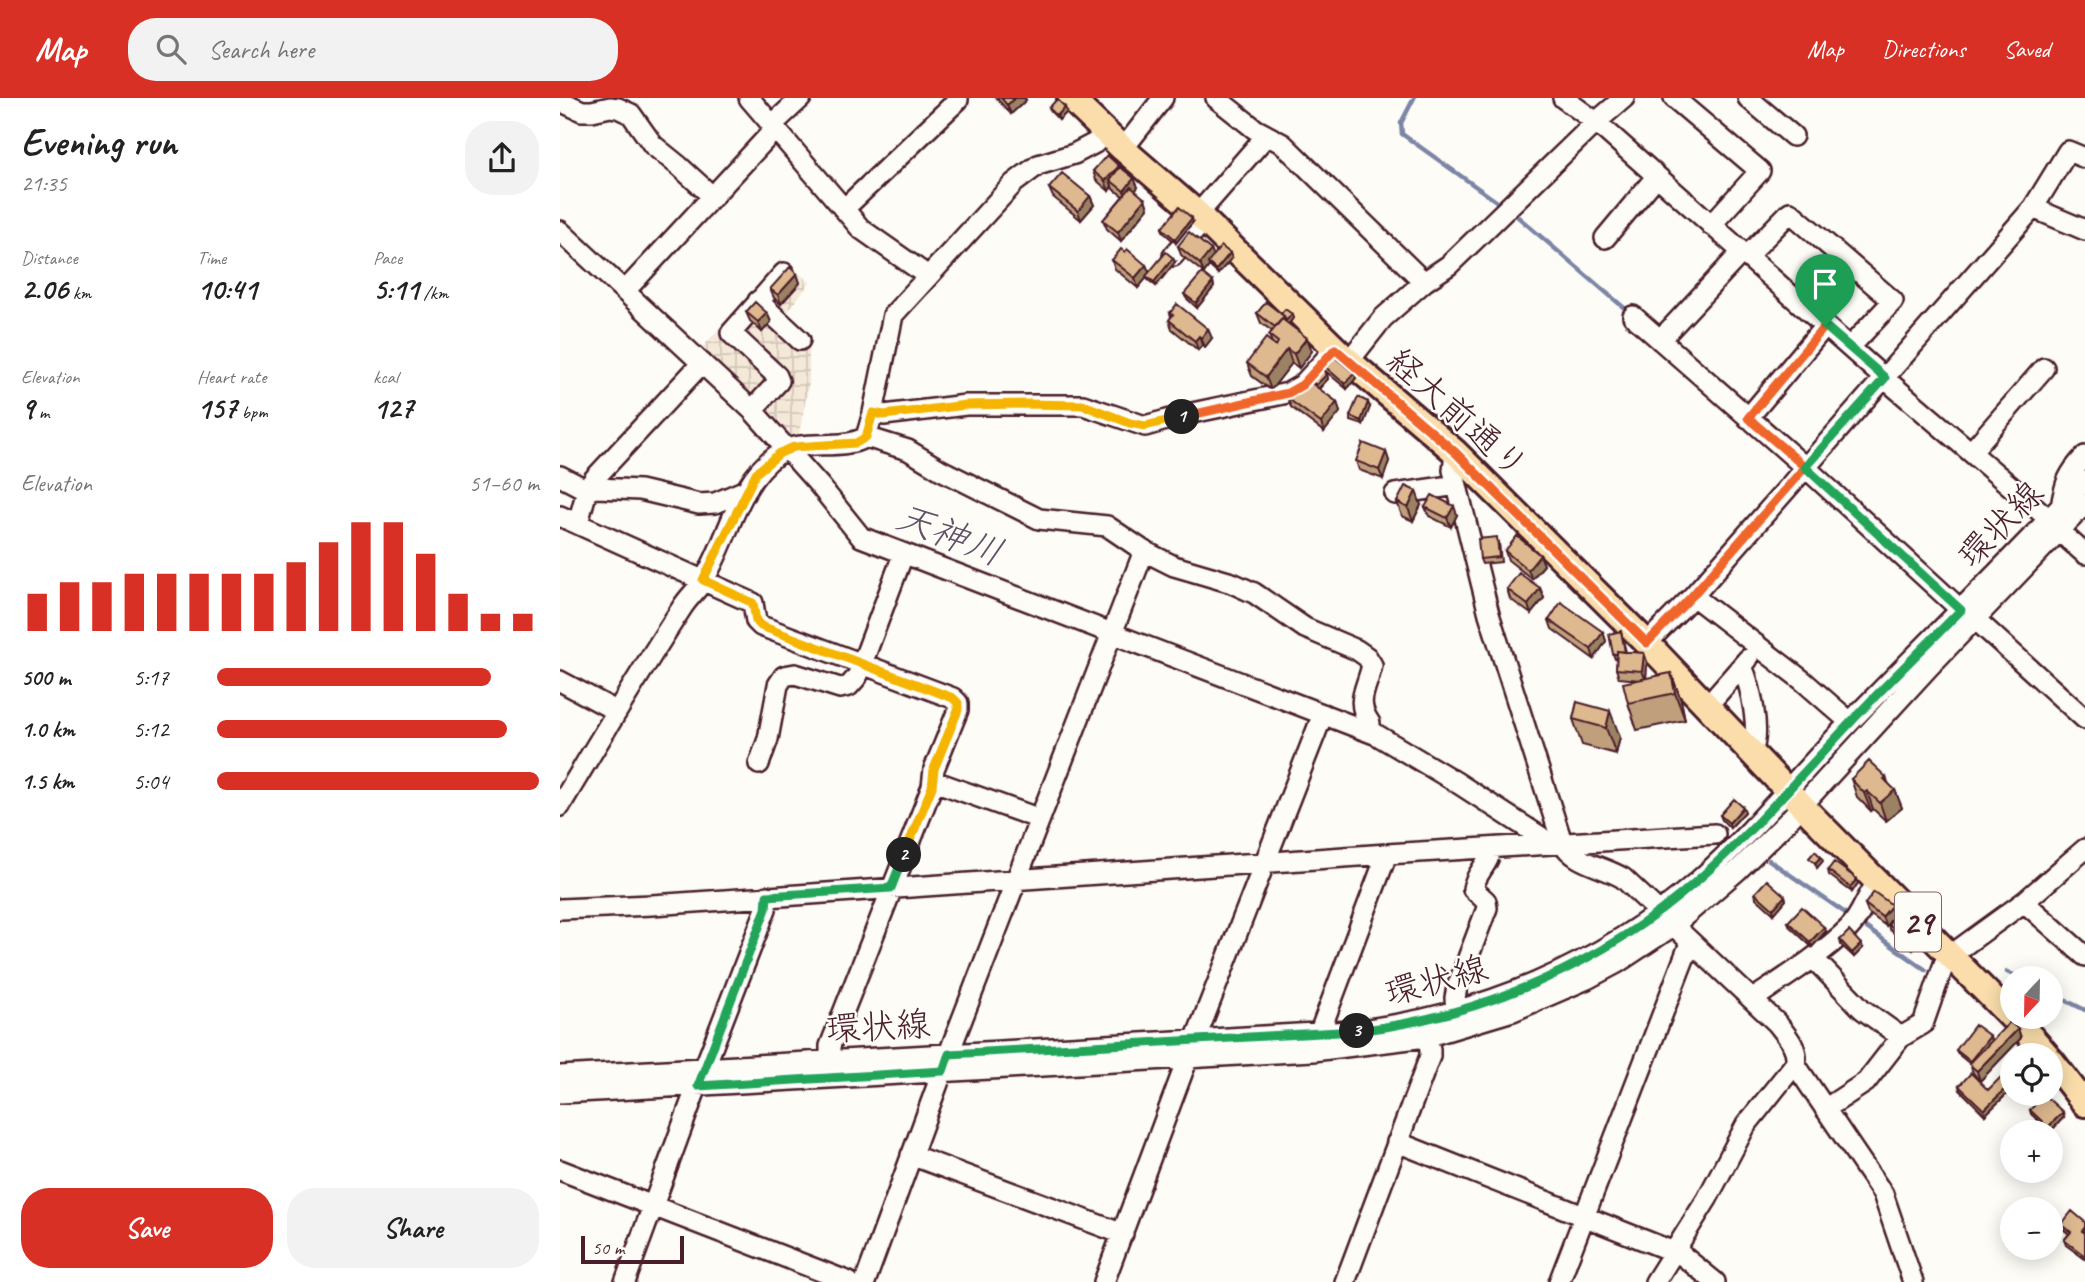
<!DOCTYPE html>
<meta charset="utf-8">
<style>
body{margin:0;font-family:Caveat,"Klee One",sans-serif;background:#f2f2f2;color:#222;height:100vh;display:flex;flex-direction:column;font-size:26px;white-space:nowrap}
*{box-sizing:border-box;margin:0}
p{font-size:23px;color:#767676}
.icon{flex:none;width:38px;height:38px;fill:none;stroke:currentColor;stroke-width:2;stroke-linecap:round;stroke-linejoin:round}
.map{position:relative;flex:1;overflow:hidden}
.details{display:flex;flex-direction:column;background:#fff;width:560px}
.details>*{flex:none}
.needle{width:46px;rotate:202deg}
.tools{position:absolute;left:1440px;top:868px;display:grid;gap:14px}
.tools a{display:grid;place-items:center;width:63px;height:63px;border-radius:50%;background:#fff;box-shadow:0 4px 18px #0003;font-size:35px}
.scale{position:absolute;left:21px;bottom:18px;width:103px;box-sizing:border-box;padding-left:7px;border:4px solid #4a1f2b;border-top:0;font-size:19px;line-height:24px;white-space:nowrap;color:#4a1f2b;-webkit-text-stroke:5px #fdfcf7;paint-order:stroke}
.pin{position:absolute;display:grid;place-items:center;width:60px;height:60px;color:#fff;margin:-72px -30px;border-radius:50% 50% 50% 0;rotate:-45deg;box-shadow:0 0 7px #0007}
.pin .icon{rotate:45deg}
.km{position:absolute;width:35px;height:35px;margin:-18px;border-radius:50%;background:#222;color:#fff;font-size:19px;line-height:35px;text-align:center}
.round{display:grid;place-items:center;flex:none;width:74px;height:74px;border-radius:28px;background:#f2f2f2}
.summary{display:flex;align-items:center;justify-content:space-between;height:119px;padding:0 21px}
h1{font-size:38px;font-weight:700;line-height:52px}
.stats{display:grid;grid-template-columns:repeat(3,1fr);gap:10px;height:119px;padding:7px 21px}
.stats div{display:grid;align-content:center}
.stats b{font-size:30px;font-weight:700}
.stats small{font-size:19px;font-weight:400}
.stats p{font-size:19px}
.chart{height:196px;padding:14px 21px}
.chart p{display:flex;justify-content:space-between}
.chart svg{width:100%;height:126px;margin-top:7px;stroke:#d93025;stroke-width:6}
.cta{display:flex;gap:14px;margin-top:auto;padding:14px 21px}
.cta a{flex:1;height:80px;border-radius:28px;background:#d93025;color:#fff;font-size:28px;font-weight:700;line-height:80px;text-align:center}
.cta a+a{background:#f2f2f2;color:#222}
ul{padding:0 21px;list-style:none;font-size:23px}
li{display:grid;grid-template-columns:112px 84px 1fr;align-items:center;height:52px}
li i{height:18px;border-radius:9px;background:#d93025}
header{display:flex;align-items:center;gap:42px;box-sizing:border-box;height:98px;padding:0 35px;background:#d93025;color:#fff}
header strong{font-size:33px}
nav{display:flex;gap:38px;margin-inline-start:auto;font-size:24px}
.search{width:490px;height:63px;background:#f2f2f2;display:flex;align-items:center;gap:18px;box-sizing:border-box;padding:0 24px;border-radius:28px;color:#767676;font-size:26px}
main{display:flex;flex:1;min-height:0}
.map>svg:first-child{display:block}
.industrial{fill:url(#industrial-grid)}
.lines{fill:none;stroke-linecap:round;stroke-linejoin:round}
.stream{stroke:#7b85a5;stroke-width:4.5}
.minor-casing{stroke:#4a1f2b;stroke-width:24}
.major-casing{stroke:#4a1f2b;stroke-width:30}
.minor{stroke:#fdfcf7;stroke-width:19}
.major{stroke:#faddab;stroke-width:24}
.wall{fill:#bf9f7b;stroke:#4a1f2b;stroke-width:2}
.shaded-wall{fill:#9b8264;stroke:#4a1f2b;stroke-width:2}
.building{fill:#deb98f;stroke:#4a1f2b;stroke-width:2}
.split-1-casing{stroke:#fff;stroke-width:14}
.split-2-casing{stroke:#fff;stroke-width:14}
.split-3-casing{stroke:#fff;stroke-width:14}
.split-4-casing{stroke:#fff;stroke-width:14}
.split-1{stroke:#f0652b;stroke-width:9}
.split-2{stroke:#f5b400;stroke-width:9}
.split-3{stroke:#22a559;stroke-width:9}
.split-4{stroke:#22a559;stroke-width:9}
.labels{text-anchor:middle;stroke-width:5;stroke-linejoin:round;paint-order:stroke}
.shield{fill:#fdfcf7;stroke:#806168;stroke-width:2}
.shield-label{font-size:33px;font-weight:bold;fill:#4a1f2b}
.street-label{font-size:35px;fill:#4a1f2b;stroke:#fdfcf7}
.water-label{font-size:37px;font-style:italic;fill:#625268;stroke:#fdfcf7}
</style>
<header>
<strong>Map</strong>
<div class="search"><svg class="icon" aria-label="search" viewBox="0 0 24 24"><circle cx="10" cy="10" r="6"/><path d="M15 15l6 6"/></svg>Search here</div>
<nav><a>Map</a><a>Directions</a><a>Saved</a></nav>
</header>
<main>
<section class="details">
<div class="summary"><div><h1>Evening run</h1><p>21:35</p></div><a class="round"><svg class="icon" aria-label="share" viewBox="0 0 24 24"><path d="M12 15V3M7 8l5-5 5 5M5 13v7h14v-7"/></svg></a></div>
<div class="stats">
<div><p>Distance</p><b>2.06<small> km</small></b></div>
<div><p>Time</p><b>10:41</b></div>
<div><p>Pace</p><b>5:11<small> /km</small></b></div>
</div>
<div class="stats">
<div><p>Elevation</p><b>9<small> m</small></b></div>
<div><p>Heart rate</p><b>157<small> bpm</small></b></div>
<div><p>kcal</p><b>127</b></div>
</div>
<div class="chart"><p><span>Elevation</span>51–60 m</p>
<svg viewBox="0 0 160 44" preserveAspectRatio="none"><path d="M5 44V31M15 44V27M25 44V27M35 44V24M45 44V24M55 44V24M65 44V24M75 44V24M85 44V20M95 44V13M105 44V6M115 44V6M125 44V17M135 44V31M145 44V38M155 44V38"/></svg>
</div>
<ul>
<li><b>500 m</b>5:17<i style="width:85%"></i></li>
<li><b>1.0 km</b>5:12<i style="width:90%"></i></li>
<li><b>1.5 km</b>5:04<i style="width:100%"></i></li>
</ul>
<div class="cta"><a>Save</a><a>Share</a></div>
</section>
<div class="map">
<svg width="1525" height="1184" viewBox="0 0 1525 1184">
<defs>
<pattern id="industrial-grid" width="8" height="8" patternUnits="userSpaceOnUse" patternTransform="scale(1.75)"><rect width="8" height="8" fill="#f4e8d8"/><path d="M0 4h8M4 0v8" fill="none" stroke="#d3c7ba"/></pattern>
</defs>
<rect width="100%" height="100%" fill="#fdfcf7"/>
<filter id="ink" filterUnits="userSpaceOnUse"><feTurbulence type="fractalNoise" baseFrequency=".0143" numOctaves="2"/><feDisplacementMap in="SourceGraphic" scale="14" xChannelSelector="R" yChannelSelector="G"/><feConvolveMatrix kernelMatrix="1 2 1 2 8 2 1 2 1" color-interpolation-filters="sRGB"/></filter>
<g filter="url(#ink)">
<path class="industrial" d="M221 161 250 184 225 218 249 238V285L238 341 233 340 211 314 207 318 189 300 193 296 142 250Z"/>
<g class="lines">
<path class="stream" d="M854 0 841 25 842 36 943 108
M951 113 1069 214
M1209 762 1291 819
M1301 826 1366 872
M1447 874 1460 880
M1491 895 1525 912"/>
<defs>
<path id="minor" d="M189 0 301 131 368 178
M656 0 695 31 723 46 864 184 889 167 1036 24 1064 0
M1003 0 1036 24 1324 280 1489 421
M1114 0 1200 73 1151 127
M1188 0 1233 38
M0 3 22 13H32L50 9 58 10 71 16 93 47 119 68 153 99
M212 27 241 0
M563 51 603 0
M1473 110 1525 132
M284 111 398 2
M638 116 706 38
M0 133 192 312 260 388 301 439 817 637 896 684 981 739 984 745
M1045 140 1096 79
M613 158 644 122
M1187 158 1230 114 1333 203 1290 249
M65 193 215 31
M198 203 240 242
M1241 206 1283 161
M1073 218 1245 369 1401 512
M1100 242 1182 154
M789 263 823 220 864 184
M192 312 219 283 217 278 171 235 224 175
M313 315 324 317 406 307H523L585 328 632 315 728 295 742 287 775 251
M1188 320 1265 228
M306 339 348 352 381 372 479 421 547 428 584 453 614 468 672 485 694 495 745 530 797 552 807 559 812 567C807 591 794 603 810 625L809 633
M895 354 893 372 929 516 1002 744C1015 766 1041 767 1063 780L1217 925C1226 937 1240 951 1235 966L1186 1027 1147 1101 1095 1184
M1411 354 1484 270
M0 378 27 392 37 390 80 392 139 406 155 405 181 394 185 395
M835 396 897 387
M1501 409C1505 385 1508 376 1525 358
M0 418 193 505 196 523 201 528 393 600 398 605V612L374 671 372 689 270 948V962
M18 425 27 392 34 381 142 265
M1499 433 1525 456
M1133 498 1242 582 1290 624
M1415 521 1525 621
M1087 545 1133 498 1473 110 1508 53 1525 60
M1182 568C1191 589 1201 633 1192 654
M0 583 56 613
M1147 608 1188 561
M199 666 208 641 218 587 224 578 235 576 280 590 289 588 297 579 343 457
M374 683 480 721
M0 708C40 641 80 574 123 508 129 499 137 492 143 483 169 442 176 385 218 356 243 339 280 354 306 339L313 315 333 217 454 85 478 67 514 56 535 45 545 34
M1464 804 1525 858
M0 811 92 807 827 756 1155 736
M1253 860 1302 911 1341 939
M1193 901C1226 879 1261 857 1289 830 1302 817 1306 798 1318 784
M896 914 895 900 897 889 927 810 926 803 913 791C915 775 930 766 931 750
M759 936 827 756
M1235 966 1323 1096 1353 1184
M0 978 791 933C919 919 1041 868 1139 782 1194 733 1241 675 1292 622 1370 542 1449 464 1525 383
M0 995 753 953 866 939 953 913 1027 881 1057 865 1113 828 1178 772 1226 725 1368 570 1525 406
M1265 1011 1306 984 1341 939 1363 926 1384 866 1391 857 1464 804 1525 751
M837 1044 1114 1154 1123 1158 1155 1184
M351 1057 563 1136
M0 1072 289 1184
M65 1184 133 999 206 811 207 798
M305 1184 394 942 584 453
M544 1184 623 973 763 616
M785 1184 870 958V951L866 939
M999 1184 1130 845"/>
<path id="major" d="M510 0 563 51 638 116 782 257 895 354 1087 545 1253 719 1474 942 1487 957
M1491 962 1525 1006"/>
</defs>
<use href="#minor" class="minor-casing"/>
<use href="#major" class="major-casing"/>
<use href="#minor" class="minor"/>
<use href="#major" class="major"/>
</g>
<path class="wall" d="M436 0H465L466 2 451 16Z
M489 10 507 14 499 22 491 14Z
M559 68 578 89 575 93 585 101 588 110 561 143 547 131 543 122 563 98 553 91 552 88 549 93 536 82 533 73Z
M489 90 530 98 534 107 521 122 493 99Z
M633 124 616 145 604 135 602 130Z
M618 148 651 152 653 158 672 160 658 176 649 168 644 175 621 157Z
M552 162 586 167 589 174 615 164 596 188 588 182 587 179 578 190 555 171Z
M237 176 240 185 221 206 214 200 210 191Z
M653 184 654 189 637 210 626 200 624 196Z
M186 214 207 215 211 224 202 234 190 223Z
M610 215 652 240 645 249 642 247 638 252 612 231 609 222 611 219Z
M697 215 721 216 733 220 729 226 752 253 739 270 732 265 711 292 692 278 687 265 712 245 709 237 712 233 701 225Z
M762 266 796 280 787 291 763 271Z
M767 276 768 281 759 291 777 304 780 314 764 334 731 309 727 300 750 284 748 280Z
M810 309 803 327 791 323 790 318Z
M826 354 829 363 823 381 799 372 796 363Z
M837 404 861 407 853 423 842 418Z
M865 409 897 417 891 429 869 418Z
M939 444 941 464 922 466 920 461Z
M945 453 980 457 984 467 972 481 948 462Z
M980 490 984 500 971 516 950 501 947 491Z
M989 522 1043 534 1046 543 1034 561 992 531Z
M1062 538 1066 554 1084 555 1087 564 1086 581 1111 575 1121 602 1125 622 1077 632 1068 605 1081 582 1059 580 1056 571 1057 561H1055L1053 556Z
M1017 604 1060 639 1056 656 1022 647 1013 621Z
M1291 681 1328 686 1335 692 1342 710 1326 723 1313 711 1311 713 1297 699Z
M1183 709 1185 714 1170 730 1162 722 1160 717Z
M1268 772 1298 785 1292 794 1269 777Z
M1195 795 1225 798 1226 802 1214 816 1196 800Z
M1305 806 1335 816 1326 828 1308 815Z
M1228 824 1266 833 1252 849 1230 829Z
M1328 826 1363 842 1353 852 1329 831Z
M1280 842 1303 850 1294 859 1281 847Z
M1458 931 1461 940 1420 983 1413 975 1410 966 1398 956 1396 952 1430 938 1431 943 1427 948Z
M1452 977V991L1425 1017 1400 992 1399 988 1428 992Z
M1470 1012 1504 1019 1490 1034 1471 1016Z
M1525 1124V1161L1506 1147 1504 1142 1509 1136 1503 1131 1501 1127Z"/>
<path class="shaded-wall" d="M455 0H465L466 2 451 16 447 7Z
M505 9 507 14 499 22 497 18Z
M559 68 562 77 550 82 552 88 549 93 545 83Z
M574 80 578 89 568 102 564 93Z
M530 98 534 107 521 122 518 113Z
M585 101 588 110 561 143 558 134Z
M632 120 633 124 616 145 615 141Z
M651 152 655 161 648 165 649 168 644 175 640 166Z
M670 155 672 160 658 176 656 172Z
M613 160 615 164 596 188 594 184Z
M586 167 590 176 578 190 575 180Z
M237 176 240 185 221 206 218 197Z
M653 184 654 189 637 210 636 205Z
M207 215 211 224 202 234 198 224Z
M732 216 733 220 719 239 716 230 724 218Z
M648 231 652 240 645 249 641 240Z
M639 238 642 247 638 252 635 243Z
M747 240 752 253 739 270 734 256Z
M727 251 732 265 711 292 706 279Z
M794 275 796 280 787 291 785 286Z
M767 276 768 281 757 292 756 287Z
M777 304 780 314 764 334 761 325Z
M808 304 810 309 803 327 801 323Z
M826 354 829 363 823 381 819 372Z
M856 393 861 407 853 423 848 410Z
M894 408 897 417 891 429 887 420Z
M980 457 984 467 972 481 968 472Z
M980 490 984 500 971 516 968 507Z
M1043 534 1046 543 1034 561 1031 551Z
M1084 555 1087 564 1086 582 1082 573Z
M1111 575 1121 602 1125 622 1115 595Z
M1050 613 1060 639 1056 656 1046 630Z
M1326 679 1332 694 1335 692 1342 710 1326 723 1320 705 1324 681Z
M1307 693 1313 711 1311 713 1304 695Z
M1183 709 1185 714 1170 730 1169 725Z
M1261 759 1263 763 1257 770 1255 765Z
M1297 781 1298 785 1292 794 1290 789Z
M1225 798 1226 802 1214 816 1213 811Z
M1332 807 1335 816 1326 828 1322 819Z
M1264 829 1266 833 1252 849 1250 844Z
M1361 837 1363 842 1353 852 1351 848Z
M1301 846 1303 850 1294 859 1292 855Z
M1458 931 1461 940 1420 983 1417 973Z
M1430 938 1431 943 1412 967 1410 963Z
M1452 984V991L1425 1017 1424 1012Z
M1503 1014 1504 1019 1490 1034 1488 1029Z"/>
<path class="building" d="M441 0H455L447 7Z
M497 1 505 9 497 18 489 10Z
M547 57 559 68 545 83 533 73Z
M560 69 574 80 564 93 550 82Z
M502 75 530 98 518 113 489 90Z
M571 89 585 101 558 134 543 122Z
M619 109 632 120 615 141 602 130Z
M629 134 651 152 640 166 618 148Z
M661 148 670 155 656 172 648 165Z
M561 151 565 154 567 151 586 167 575 180 552 162Z
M606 154 613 160 594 184 586 178Z
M230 169 237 176 218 197 210 191Z
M642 175 653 184 636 205 624 196Z
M195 204 207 215 198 224 186 214Z
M706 204 724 218 715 229 697 215Z
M617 206 648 231 641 240 639 238 635 243 609 222 613 217 610 215Z
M725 211 732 216 726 223 724 218 721 216Z
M722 221 747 240 734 256 727 251 706 279 687 265 706 240 716 248 718 244 709 237Z
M771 256 794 275 785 286 762 266Z
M760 269 767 276 756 287 748 280Z
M743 279 777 304 761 325 727 300Z
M798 299 808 304 801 323 790 318Z
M803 345 826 354 819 372 796 363Z
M845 388 856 393 848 410 837 404Z
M872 397 894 408 887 420 865 409Z
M957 438 980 457 968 472 945 453Z
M937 439 939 459 920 461 918 441Z
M959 475 980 490 968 507 947 491Z
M1001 504 1043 534 1031 551 989 522Z
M1061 533 1065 554 1057 553V556H1053L1049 536Z
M1057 553 1084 555 1082 573 1056 571Z
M1111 575 1115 595 1068 605 1063 585Z
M1017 604 1050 613 1046 630 1013 621Z
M1309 663 1326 679 1324 681 1335 692 1320 705 1307 693 1304 695 1291 681Z
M1174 701 1183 709 1169 725 1160 717Z
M1255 753 1261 759 1255 765 1249 760Z
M1274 764 1297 781 1290 789 1268 772Z
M1207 782 1225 798 1213 811 1195 795Z
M1314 794 1332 807 1322 819 1305 806Z
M1242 809 1264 829 1250 844 1228 824Z
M1338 815 1361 837 1351 848 1328 826Z
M1289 833 1301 846 1292 855 1280 842Z
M1450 924 1458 931 1417 973 1409 966Z
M1415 927 1430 938 1410 963 1396 952Z
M1448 972 1452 977V984L1424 1012 1399 988 1411 975 1428 992Z
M1484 997 1503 1014 1488 1029 1470 1012Z
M1512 1113 1525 1124V1129L1522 1133 1525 1135V1158L1504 1142 1511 1134 1501 1127Z"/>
</g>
<g class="lines" filter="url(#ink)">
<defs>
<path id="split-1" d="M622 319 728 295 742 287 775 251 895 354 1087 545 1132 498 1245 369 1188 320 1265 228"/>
<path id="split-2" d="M344 757 372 689 374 671 398 612V605L393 600 201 528 196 523 193 505 143 482 196 375 220 355 234 349 296 345 306 339 313 315 324 317 406 307 465 306 523 307 570 325 585 328 622 319"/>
<path id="split-3" d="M344 757 331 790 207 798 206 811 138 988 383 973 389 956 797 933"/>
<path id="split-4" d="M797 933C923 918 1044 866 1139 781 1193 733 1240 678 1290 625 1326 586 1364 550 1401 512L1245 369 1325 280 1265 228"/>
</defs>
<use href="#split-1" class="split-1-casing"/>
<use href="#split-2" class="split-2-casing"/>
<use href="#split-3" class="split-3-casing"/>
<use href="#split-4" class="split-4-casing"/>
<use href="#split-1" class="split-1"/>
<use href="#split-2" class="split-2"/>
<use href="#split-3" class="split-3"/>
<use href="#split-4" class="split-4"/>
</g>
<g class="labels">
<rect class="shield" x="1335" y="794.5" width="46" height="59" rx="5"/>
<g class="shield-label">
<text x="1358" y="836">29</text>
</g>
<g class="street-label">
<text transform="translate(898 315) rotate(42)" y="12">経大前通り</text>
<text transform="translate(1440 426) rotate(-46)" y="12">環状線</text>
<text transform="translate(876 882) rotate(-15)" y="12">環状線</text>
<text transform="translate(318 928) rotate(-3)" y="12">環状線</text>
</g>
<g class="water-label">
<text transform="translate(390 436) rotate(21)" y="13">天神川</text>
</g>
</g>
</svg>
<div class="tools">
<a><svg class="needle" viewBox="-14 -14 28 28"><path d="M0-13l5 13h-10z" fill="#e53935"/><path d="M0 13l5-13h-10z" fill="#767676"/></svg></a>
<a><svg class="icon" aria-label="locate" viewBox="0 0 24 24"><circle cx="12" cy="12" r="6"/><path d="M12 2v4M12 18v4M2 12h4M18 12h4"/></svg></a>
<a>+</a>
<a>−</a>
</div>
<div class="scale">50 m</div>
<div class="pin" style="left:1265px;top:228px;background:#1e9e55"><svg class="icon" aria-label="arrive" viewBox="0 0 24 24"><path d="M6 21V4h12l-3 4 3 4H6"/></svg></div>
<b class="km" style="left:622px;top:319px">1</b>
<b class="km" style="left:344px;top:757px">2</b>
<b class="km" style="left:797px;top:933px">3</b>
</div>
</main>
